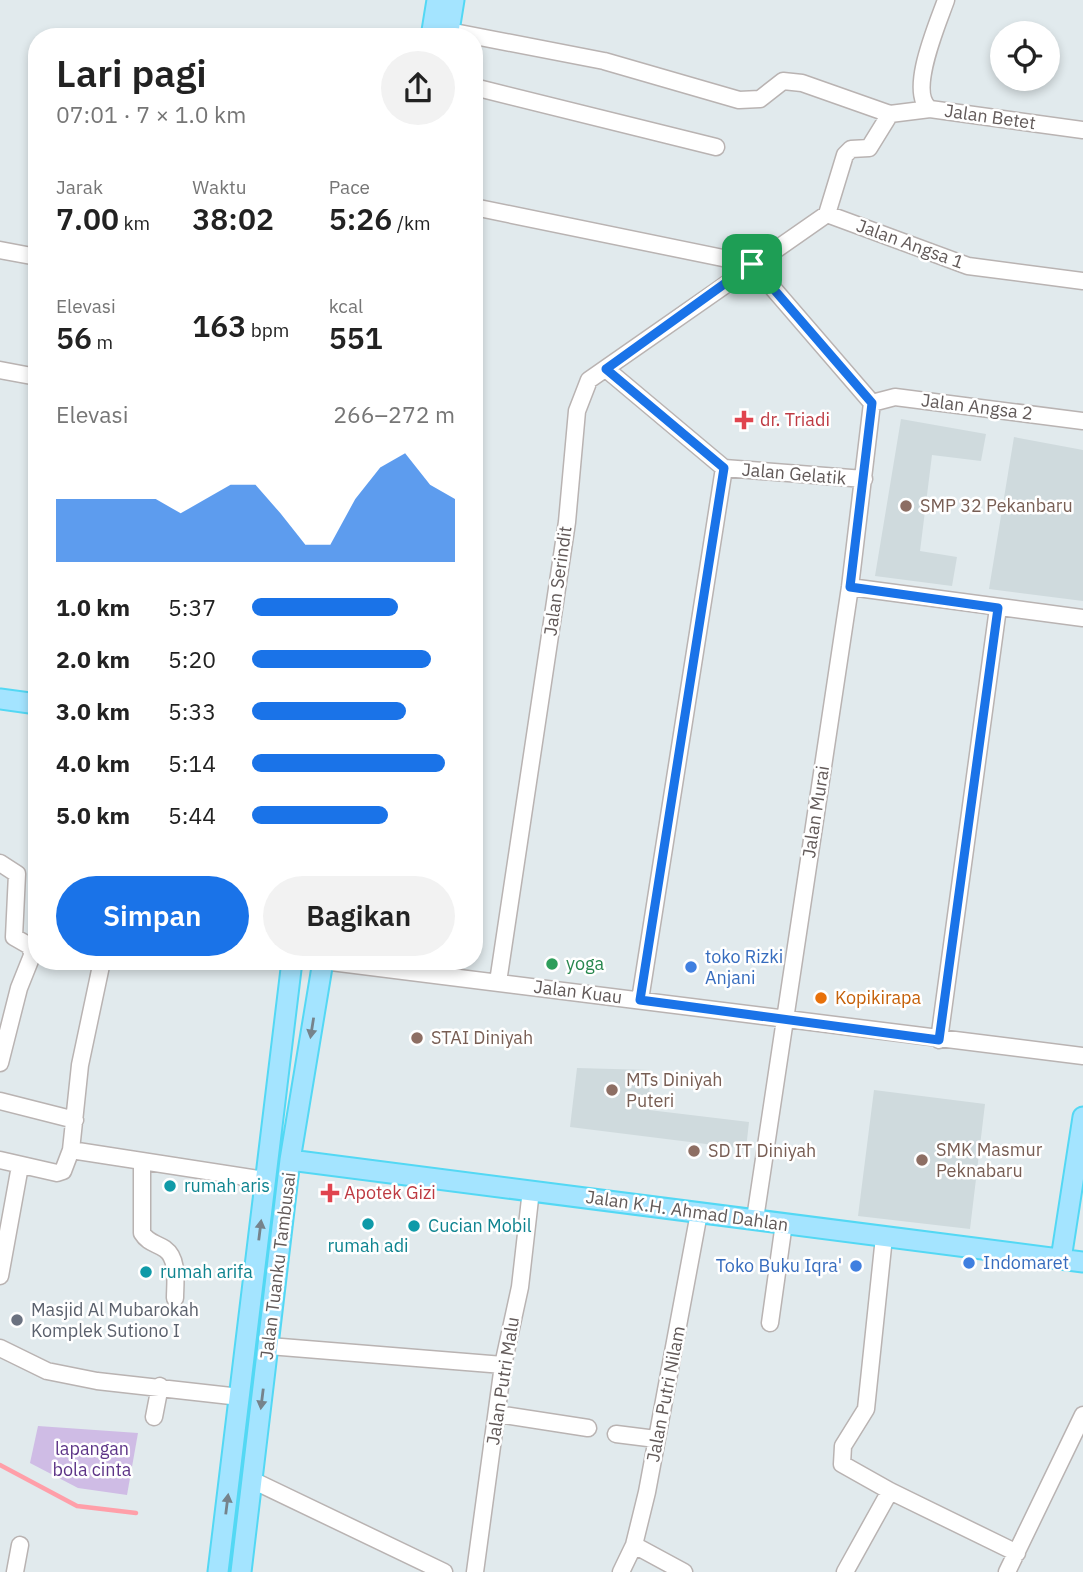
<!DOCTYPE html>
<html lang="id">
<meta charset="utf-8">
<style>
body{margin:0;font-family:"IBM Plex Sans",sans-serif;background:#f2f2f2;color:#222;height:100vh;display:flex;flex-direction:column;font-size:26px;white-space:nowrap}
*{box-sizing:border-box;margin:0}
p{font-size:23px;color:#767676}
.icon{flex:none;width:38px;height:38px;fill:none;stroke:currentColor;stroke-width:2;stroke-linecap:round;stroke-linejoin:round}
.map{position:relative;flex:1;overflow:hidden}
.drawer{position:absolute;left:28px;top:28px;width:455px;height:942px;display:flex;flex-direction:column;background:#fff;border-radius:28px;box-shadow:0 4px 10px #0003}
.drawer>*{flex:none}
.controls{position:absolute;left:990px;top:21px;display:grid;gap:14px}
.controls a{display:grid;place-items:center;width:70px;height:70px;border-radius:50%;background:#fff;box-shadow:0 4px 10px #0003;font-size:35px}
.pin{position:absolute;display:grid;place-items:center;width:60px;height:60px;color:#fff;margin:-30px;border-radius:14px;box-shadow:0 4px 10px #0006}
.round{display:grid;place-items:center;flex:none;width:74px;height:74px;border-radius:37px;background:#f2f2f2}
.headline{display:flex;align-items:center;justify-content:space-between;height:119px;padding:0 28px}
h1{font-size:38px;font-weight:600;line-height:52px}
.metrics{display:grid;grid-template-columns:repeat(3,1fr);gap:10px;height:119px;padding:7px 28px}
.metrics div{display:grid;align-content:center}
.metrics b{font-size:30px;font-weight:600}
.metrics small{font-size:19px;font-weight:400}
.metrics p{font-size:19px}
.chart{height:196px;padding:14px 28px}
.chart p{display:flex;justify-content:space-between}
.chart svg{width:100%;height:126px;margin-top:7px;fill:#1a73e8;opacity:.7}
.primary-button{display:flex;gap:14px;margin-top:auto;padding:14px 28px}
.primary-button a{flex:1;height:80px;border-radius:42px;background:#1a73e8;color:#fff;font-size:28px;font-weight:600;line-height:80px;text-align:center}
.primary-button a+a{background:#f2f2f2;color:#222}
ul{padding:0 28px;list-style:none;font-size:23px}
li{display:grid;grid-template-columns:112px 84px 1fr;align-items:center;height:52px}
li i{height:18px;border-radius:9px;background:#1a73e8}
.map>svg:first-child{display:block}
.education{fill:#cfdadd}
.green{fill:#cfbce5}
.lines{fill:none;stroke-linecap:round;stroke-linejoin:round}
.stream{stroke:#ff9fa9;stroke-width:4.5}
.minor-casing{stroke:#b9b3b2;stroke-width:19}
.major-casing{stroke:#53d8f4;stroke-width:23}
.minor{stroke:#fff;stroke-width:16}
.major{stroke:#a4e4ff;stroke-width:19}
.oneway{fill:#76838b}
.route-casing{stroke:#fff;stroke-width:14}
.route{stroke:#1a73e8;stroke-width:9}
.health-dot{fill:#e0444e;stroke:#fff;stroke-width:2.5}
.education-dot{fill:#8d6e63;stroke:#fff;stroke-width:2.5}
.leisure-dot{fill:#2e9e5b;stroke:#fff;stroke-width:2.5}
.shop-dot{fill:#3f7fe0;stroke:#fff;stroke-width:2.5}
.food-dot{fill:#e8710a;stroke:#fff;stroke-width:2.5}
.culture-dot{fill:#0f9aa8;stroke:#fff;stroke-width:2.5}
.worship-dot{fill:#6b7280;stroke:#fff;stroke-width:2.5}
.labels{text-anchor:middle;stroke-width:5;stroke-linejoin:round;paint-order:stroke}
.street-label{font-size:18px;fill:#625a59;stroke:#fff}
.health-label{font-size:18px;fill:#be3a42;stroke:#fff;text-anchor:start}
.education-label{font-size:18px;fill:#785e54;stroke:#fff;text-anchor:start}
.shop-label{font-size:18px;fill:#366cbe;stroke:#fff;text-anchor:start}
.leisure-label{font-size:18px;fill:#27864d;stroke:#fff;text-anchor:start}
.food-label{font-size:18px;fill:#c56008;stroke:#fff;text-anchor:start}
.culture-label{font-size:18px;fill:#0d838f;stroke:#fff;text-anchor:start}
.worship-label{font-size:18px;fill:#5b616d;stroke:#fff;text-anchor:start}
.park-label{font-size:18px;fill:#5d3487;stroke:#fff}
</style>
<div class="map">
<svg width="1083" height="1572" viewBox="0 0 1083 1572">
<rect width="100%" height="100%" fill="#e1eaed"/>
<path class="education" d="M901 419 986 434 981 461 932 455 920 551 957 557 952 586 875 576Z
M1014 437 1083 450V601L989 589Z
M577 1068 650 1070 649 1110 749 1122 746 1149 570 1127Z
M874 1090 985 1104 970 1229 858 1216Z"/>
<path class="green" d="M38 1426 138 1433 127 1495 78 1488 30 1463Z"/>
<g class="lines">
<path class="stream" d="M0 1465 77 1506 136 1513"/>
<defs>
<path id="minor" d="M946 0C938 23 907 93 930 109L1083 130
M449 31 604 61 739 100 760 99 783 81 802 83 890 114
M474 87 716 147
M474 207 752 264 872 403
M827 214 845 155 851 149 869 148 890 114 930 109
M0 250 37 257
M606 369 724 468 864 479
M0 370 37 377
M872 403 895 397 1083 421
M850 587 1083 618
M0 863 17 874 14 937 28 945 33 953 19 988 0 1063
M323 961 1083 1056
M498 982 567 522 577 411 589 380 827 214 968 266 1083 281
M640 1000 724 468
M939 1040 998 608
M0 1101 75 1120
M71 1150 265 1180
M0 1160 57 1173 63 1171 71 1150 80 1065 102 961
M142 1162V1233C148 1243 156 1243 165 1249 179 1259 175 1283 175 1298
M755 1219 850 587 872 403
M884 1237 866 1409 843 1446 842 1464 890 1491 1017 1553
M0 1276 20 1166
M770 1323 784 1223
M269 1346 503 1365
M0 1348 47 1371 97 1381 240 1397
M497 1414 588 1428
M154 1417 160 1386
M616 1434 656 1439
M252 1480 444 1572
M634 1545 684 1572
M15 1572 20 1545
M475 1572 503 1365 520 1287 531 1190
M621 1572 634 1545 647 1492 699 1213
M845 1572 890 1491
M1007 1572 1083 1415"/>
<path id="major" d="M431 37 437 0
M448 37 454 0
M0 699 37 704
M290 1160 1083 1262
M1061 1259 1083 1117
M218 1572 292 961
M241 1572 290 1160 323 961"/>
</defs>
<use href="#minor" class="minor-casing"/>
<use href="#major" class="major-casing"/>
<use href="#minor" class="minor"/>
<use href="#major" class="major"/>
</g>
<defs><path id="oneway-solid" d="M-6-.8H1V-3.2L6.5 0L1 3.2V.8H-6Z" transform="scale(1.75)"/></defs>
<g class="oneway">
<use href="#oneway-solid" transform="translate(312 1028) rotate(99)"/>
<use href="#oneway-solid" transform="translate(260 1230) rotate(-83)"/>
<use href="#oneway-solid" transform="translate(262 1399) rotate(97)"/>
<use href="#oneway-solid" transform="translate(227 1504) rotate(-83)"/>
</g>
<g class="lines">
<defs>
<path id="route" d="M752 264 872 403 850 587 998 608 939 1040 640 1000 724 468 606 369Z"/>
</defs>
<use href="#route" class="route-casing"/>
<use href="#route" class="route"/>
</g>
<g class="health-dot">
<path d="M740.5 409.5h7v7h7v7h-7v7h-7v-7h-7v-7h7z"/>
<path d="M326.5 1182.5h7v7h7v7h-7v7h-7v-7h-7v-7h7z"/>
</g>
<g class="education-dot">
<circle cx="906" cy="506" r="7"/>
<circle cx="417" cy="1038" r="7"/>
<circle cx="612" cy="1090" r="7"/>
<circle cx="694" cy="1151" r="7"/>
<circle cx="922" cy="1160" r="7"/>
</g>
<circle class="leisure-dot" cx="552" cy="964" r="7"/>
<g class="shop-dot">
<circle cx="691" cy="967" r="7"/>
<circle cx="969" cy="1263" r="7"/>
<circle cx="856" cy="1266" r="7"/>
</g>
<circle class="food-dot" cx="821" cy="998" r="7"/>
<g class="culture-dot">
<circle cx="170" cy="1186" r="7"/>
<circle cx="368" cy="1224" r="7"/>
<circle cx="414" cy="1226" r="7"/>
<circle cx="146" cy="1272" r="7"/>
</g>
<circle class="worship-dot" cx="17" cy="1320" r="7"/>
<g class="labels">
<g class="street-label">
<text transform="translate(990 117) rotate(8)" y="6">Jalan Betet</text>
<text transform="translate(910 244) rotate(20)" y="6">Jalan Angsa 1</text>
<text transform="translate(977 407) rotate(7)" y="6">Jalan Angsa 2</text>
<text transform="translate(794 474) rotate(5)" y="6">Jalan Gelatik</text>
<text transform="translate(558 581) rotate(-82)" y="6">Jalan Serindit</text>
<text transform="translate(816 812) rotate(-81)" y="6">Jalan Murai</text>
<text transform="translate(578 992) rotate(7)" y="6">Jalan Kuau</text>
<text transform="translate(687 1211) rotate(8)" y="6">Jalan K.H. Ahmad Dahlan</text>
<text transform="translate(278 1266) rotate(-83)" y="6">Jalan Tuanku Tambusai</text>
<text transform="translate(503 1381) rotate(-81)" y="6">Jalan Putri Malu</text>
<text transform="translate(666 1394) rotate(-79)" y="6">Jalan Putri Nilam</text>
</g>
<g class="health-label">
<text x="760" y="426">dr. Triadi</text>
<text x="344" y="1199">Apotek Gizi</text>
</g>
<g class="education-label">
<text x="920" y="512">SMP 32 Pekanbaru</text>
<text x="431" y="1044">STAI Diniyah</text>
<text x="626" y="1086">MTs Diniyah<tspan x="626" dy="21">Puteri</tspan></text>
<text x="936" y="1156">SMK Masmur<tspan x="936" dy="21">Peknabaru</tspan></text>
<text x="708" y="1157">SD IT Diniyah</text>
</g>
<g class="shop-label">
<text x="705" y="963">toko Rizki<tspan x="705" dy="21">Anjani</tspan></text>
<text x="983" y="1269">Indomaret</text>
<text x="842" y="1272" text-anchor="end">Toko Buku Iqra'</text>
</g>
<g class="leisure-label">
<text x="566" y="970">yoga</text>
</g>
<g class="food-label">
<text x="835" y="1004">Kopikirapa</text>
</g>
<g class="culture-label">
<text x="184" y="1192">rumah aris</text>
<text x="428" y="1232">Cucian Mobil</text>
<text x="368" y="1252" text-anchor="middle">rumah adi</text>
<text x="160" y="1278">rumah arifa</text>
</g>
<g class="worship-label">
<text x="31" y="1316">Masjid Al Mubarokah<tspan x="31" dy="21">Komplek Sutiono I</tspan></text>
</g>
<g class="park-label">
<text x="92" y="1455">lapangan<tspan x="92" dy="21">bola cinta</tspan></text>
</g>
</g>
</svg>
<div class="controls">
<a><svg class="icon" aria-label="locate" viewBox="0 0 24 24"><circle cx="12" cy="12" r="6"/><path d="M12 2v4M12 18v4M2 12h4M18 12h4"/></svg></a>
</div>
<div class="pin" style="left:752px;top:264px;background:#1e9e55"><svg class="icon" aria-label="arrive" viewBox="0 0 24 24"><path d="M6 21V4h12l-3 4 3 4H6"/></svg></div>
<section class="drawer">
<div class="headline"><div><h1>Lari pagi</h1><p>07:01 · 7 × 1.0 km</p></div><a class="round"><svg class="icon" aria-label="share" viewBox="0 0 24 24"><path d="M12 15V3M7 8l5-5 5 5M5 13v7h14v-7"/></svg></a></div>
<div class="metrics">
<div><p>Jarak</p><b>7.00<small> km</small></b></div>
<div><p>Waktu</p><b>38:02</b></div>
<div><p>Pace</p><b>5:26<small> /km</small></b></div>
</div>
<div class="metrics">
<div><p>Elevasi</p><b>56<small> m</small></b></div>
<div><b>163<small> bpm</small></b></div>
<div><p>kcal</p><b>551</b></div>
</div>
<div class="chart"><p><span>Elevasi</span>266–272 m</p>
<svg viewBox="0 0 160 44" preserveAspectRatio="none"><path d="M0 44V22L10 22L20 22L30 22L40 22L50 27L60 22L70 17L80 17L90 27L100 38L110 38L120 22L130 11L140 6L150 17L160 22V44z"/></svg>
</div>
<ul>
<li><b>1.0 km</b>5:37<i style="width:72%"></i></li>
<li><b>2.0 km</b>5:20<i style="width:88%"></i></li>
<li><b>3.0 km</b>5:33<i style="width:76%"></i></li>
<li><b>4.0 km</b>5:14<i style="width:95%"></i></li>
<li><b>5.0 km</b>5:44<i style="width:67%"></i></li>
</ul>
<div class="primary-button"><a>Simpan</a><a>Bagikan</a></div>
</section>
</div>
